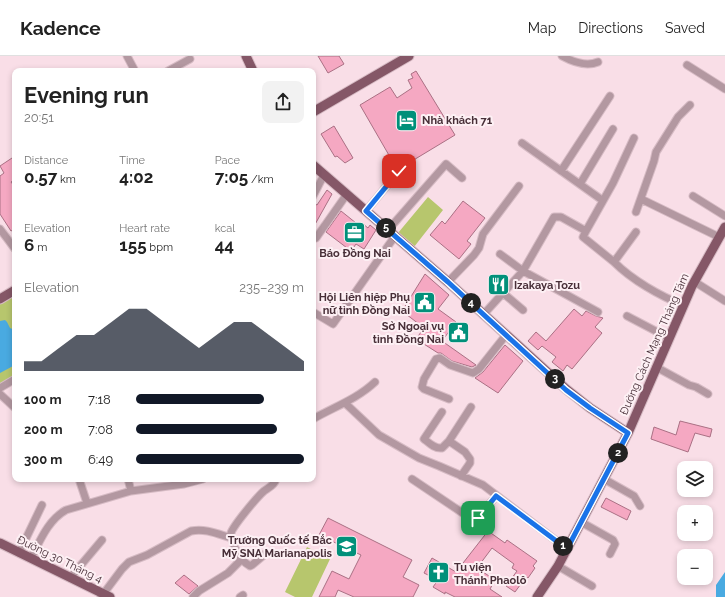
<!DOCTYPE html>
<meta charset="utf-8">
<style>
body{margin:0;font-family:Raleway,sans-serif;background:#f2f2f2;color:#222;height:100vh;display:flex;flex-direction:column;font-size:15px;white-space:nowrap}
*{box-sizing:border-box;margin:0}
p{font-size:13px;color:#767676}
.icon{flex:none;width:22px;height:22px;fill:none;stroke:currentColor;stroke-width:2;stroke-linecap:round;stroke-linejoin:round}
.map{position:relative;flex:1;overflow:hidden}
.sheet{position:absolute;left:12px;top:12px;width:304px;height:414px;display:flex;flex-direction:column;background:#fff;border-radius:8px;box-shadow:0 2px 6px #0003}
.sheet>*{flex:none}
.controls{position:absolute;left:677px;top:405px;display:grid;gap:8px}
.controls a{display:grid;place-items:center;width:36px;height:36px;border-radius:8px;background:#fff;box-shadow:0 2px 6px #0003;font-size:20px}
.pin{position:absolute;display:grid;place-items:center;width:34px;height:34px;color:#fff;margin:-17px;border-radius:8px;box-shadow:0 2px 6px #0006}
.km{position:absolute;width:20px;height:20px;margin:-10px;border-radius:50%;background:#222;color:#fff;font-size:11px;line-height:20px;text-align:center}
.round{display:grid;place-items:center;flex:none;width:42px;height:42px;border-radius:8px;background:#f2f2f2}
.overview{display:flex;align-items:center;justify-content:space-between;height:68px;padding:0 12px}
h1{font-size:22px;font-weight:700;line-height:30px}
.figures{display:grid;grid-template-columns:repeat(3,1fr);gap:6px;height:68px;padding:4px 12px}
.figures div{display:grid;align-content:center}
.figures b{font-size:17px;font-weight:700}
.figures small{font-size:11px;font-weight:400}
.figures p{font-size:11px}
.chart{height:112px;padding:8px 12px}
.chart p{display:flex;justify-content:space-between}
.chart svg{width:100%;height:72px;margin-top:4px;fill:#111827;opacity:.7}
ul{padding:0 12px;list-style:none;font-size:13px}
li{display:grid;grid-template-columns:64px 48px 1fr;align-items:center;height:30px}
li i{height:10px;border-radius:5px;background:#111827}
header{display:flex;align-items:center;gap:24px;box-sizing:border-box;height:56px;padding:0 20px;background:#fff;border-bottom:1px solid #e0e0e0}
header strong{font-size:19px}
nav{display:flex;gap:22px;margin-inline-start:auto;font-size:14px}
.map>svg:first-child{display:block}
.green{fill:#b7c66d}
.water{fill:#49aae1}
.building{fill:#f5a8c2;stroke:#aa7084}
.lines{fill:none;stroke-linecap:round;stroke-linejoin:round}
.minor-casing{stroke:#d6bbc4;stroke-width:9}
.major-casing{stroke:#d6bbc4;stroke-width:11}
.minor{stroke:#b398a1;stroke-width:7}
.major{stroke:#855767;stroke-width:9}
.route-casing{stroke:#fff;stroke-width:8}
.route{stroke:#1a73e8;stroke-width:5}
.labels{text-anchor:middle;stroke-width:4;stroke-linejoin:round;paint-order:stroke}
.poi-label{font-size:11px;font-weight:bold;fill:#482f38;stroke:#fdf0f4;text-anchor:start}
.street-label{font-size:11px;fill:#482f38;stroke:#fdf0f4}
</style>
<header>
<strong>Kadence</strong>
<nav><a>Map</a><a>Directions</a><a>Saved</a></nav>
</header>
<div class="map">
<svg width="725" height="541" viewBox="0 0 725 541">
<rect width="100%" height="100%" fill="#f9dee7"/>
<path class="green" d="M428 141 443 154 414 191 398 177Z
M15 239V320L0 331V248Z
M307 491 330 503 312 541H295L285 536Z"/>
<path class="water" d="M5 264 7 266 10 272 15 274V309L0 317V265Z
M725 516V541H716V529Z"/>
<path class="building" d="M318 0H339L344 8 328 17Z
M416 15 455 79 402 111 398 110 393 114 387 103 390 101 360 49 390 31 397 42 412 32 408 24 413 22 411 18Z
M334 70 353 102 345 107 337 100 335 101 321 78Z
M15 100V123L11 126 15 131V173L11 175 0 158V120L4 117 0 110Z
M327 134 332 138 313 172V147L317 149Z
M463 145 485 162 467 185 471 188 459 203 430 179 442 165 445 168Z
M341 155 361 171 363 168 368 172 370 169 376 174 364 193 356 188 351 195 326 176Z
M425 218 449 239 438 253 456 266 442 285 476 309 472 311 452 305 441 297H438L416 283 424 272 402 255Z
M496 223 503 229 499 234 492 227Z
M574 253 582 260 586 255 596 260 603 262 595 271 602 277 572 313 567 309 563 315 552 306 556 301 542 290 538 294 528 285 536 276 546 285Z
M505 289 523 305 498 337 475 322 483 316Z
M680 365 712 373 710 381 695 377 688 396 651 383 654 371 676 379Z
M606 442 631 455 627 464 601 451Z
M328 462 412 504 403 521 419 529 413 541H354L338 534 335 541H319L332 515 349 523 361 499 319 479Z
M488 475 505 487 507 484 537 505 533 510 535 512 528 522 526 521 515 536 506 530 517 515 512 512 514 508 492 492 477 512 495 524 490 533 502 541H455L445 536V538L433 531 438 524 424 517 432 502 456 516Z
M184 519 198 530 189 538 175 527Z"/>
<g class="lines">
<defs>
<path id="minor" d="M127 0 135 15
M562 0C573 6 586 11 598 6
M687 9 725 33
M168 15 190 3
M522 87 602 144
M561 115 610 40
M580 128 613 73
M313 140 324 119
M693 140 725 160
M641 143 719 181
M366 155 399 115
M636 156 654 105 656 96 678 61 690 49
M0 173 15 193
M388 174 446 108 462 122
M586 175 583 181 614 206
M636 176 614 206C632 224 660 240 683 249
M316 182 347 138
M500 198 523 215 598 256
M448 226 474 199 479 192 483 178 519 130
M695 226 725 245
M503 237 523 254
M313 256 333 268 395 180
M483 259 523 215 554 161H561L586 175 613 127 634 82
M627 260 669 282
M656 311 689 329 696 331 708 338
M0 332 15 323
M0 338 15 352
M449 343 424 333 422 331 424 323 436 303 440 302 450 309 473 317 479 313 506 279
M345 347 379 379 419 402 439 410 483 429 567 493
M442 356 424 383C429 387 435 393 442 392L449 385 471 351
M313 363C334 351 357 343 375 326
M449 385 465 396 470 403V407L461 420
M79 423 87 447
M128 423 131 435
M412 423 473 464 478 462 496 440
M604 423 634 440 640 450
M581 466 613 484 615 488 610 498
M19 497 42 449
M265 498 252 509 250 510C243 506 238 499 235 492 233 487 231 482 231 477 233 470 257 441 264 435 269 431 274 430 276 423
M31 502C40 485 48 464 66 454L131 435 184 428 203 423
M558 510 592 530
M70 522 102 484
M101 541 122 513 129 506 147 499 191 475C205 472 218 478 231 482
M193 541 199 535 228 517 242 503
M240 541 243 539"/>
<path id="major" d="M246 0 253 15
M313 56 409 0
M313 109 448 226 566 333 590 352 628 377
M0 243 15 234
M0 487 110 541
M537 541 558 510 628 377 692 230 725 171"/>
</defs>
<use href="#minor" class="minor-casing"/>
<use href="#major" class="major-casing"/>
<use href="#minor" class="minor"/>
<use href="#major" class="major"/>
</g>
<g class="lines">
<defs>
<path id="route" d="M399 115 366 155 448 226 566 334 590 352 628 377 567 493 496 440 478 462"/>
</defs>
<use href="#route" class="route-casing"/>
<use href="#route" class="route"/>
</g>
<defs>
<symbol id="hotel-square" viewBox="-11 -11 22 22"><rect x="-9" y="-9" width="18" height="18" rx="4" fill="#01907a" stroke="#fdf0f4"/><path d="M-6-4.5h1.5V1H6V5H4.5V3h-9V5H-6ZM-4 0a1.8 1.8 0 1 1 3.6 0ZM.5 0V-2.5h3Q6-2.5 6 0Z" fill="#fff"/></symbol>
<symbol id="office-square" viewBox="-11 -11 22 22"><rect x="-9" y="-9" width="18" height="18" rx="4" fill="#01907a" stroke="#fdf0f4"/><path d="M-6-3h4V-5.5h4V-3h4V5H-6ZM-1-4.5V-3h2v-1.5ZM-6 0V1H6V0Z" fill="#fff"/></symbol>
<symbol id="restaurant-square" viewBox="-11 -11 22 22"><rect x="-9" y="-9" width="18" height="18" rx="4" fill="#01907a" stroke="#fdf0f4"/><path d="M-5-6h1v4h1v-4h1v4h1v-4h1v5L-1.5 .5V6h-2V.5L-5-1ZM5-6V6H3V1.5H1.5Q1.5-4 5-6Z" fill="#fff"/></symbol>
<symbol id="civic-square" viewBox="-11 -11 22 22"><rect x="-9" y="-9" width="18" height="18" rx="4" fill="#01907a" stroke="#fdf0f4"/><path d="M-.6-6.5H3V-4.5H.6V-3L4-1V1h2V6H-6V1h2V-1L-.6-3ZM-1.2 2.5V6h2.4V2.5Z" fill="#fff"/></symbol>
<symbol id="school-square" viewBox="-11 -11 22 22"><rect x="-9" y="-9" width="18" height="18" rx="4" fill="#01907a" stroke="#fdf0f4"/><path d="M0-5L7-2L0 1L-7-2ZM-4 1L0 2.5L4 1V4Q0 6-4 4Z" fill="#fff"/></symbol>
<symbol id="church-square" viewBox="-11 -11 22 22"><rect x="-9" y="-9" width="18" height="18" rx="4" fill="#01907a" stroke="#fdf0f4"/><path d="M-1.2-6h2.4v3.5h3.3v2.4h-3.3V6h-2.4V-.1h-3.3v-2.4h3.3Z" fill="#fff"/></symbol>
</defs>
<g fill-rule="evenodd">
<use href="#hotel-square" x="394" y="52" width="25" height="25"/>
<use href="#office-square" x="342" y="164" width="25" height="25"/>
<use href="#restaurant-square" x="486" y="216" width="25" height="25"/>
<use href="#civic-square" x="412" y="234" width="25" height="25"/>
<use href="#civic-square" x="446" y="264" width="25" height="25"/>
<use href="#school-square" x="334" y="478" width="25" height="25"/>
<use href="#church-square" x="426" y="504" width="25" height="25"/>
</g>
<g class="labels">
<g class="poi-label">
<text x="422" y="68">Nhà khách 71</text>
<text x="355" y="201" text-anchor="middle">Báo Đồng Nai</text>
<text x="514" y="233">Izakaya Tozu</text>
<text x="410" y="245" text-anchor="end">Hội Liên hiệp Phụ<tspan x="410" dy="13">nữ tỉnh Đồng Nai</tspan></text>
<text x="444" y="274" text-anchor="end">Sở Ngoại vụ<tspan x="444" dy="13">tỉnh Đồng Nai</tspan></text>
<text x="332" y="488" text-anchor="end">Trường Quốc tế Bắc<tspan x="332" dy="13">Mỹ SNA Marianapolis</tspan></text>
<text x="454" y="515">Tu viện<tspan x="454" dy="13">Thánh Phaolô</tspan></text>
</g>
<g class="street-label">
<text transform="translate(654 288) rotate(-66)" y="4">Đường Cách Mạng Tháng Tám</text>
<text transform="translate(60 503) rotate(26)" y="4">Đường 30 Tháng 4</text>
</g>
</g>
</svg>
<div class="controls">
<a><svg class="icon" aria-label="layers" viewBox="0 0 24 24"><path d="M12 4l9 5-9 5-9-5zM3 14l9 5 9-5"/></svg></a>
<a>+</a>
<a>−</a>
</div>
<div class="pin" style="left:478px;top:462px;background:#1e9e55"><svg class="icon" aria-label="arrive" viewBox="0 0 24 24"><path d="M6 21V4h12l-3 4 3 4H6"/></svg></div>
<div class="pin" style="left:399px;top:115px;background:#d93025"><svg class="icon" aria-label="check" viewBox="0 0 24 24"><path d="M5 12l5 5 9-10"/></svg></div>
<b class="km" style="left:563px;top:490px">1</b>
<b class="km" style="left:618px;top:397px">2</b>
<b class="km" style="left:555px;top:323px">3</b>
<b class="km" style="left:471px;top:247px">4</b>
<b class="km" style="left:386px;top:172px">5</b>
<section class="sheet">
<div class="overview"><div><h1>Evening run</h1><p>20:51</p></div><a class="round"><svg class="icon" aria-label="share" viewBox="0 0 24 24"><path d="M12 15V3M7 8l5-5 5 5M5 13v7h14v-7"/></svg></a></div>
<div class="figures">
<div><p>Distance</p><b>0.57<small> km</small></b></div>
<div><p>Time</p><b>4:02</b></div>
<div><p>Pace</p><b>7:05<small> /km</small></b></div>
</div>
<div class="figures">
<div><p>Elevation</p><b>6<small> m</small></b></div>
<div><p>Heart rate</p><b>155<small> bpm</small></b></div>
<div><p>kcal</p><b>44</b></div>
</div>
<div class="chart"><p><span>Elevation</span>235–239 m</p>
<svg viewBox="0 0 160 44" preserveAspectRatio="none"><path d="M0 44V38L10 38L20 30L30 22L40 22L50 14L60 6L70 6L80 14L90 22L100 30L110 22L120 14L130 14L140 22L150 30L160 38V44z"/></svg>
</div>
<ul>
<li><b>100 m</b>7:18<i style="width:76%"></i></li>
<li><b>200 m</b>7:08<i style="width:84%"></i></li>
<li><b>300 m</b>6:49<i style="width:100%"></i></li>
</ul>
</section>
</div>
